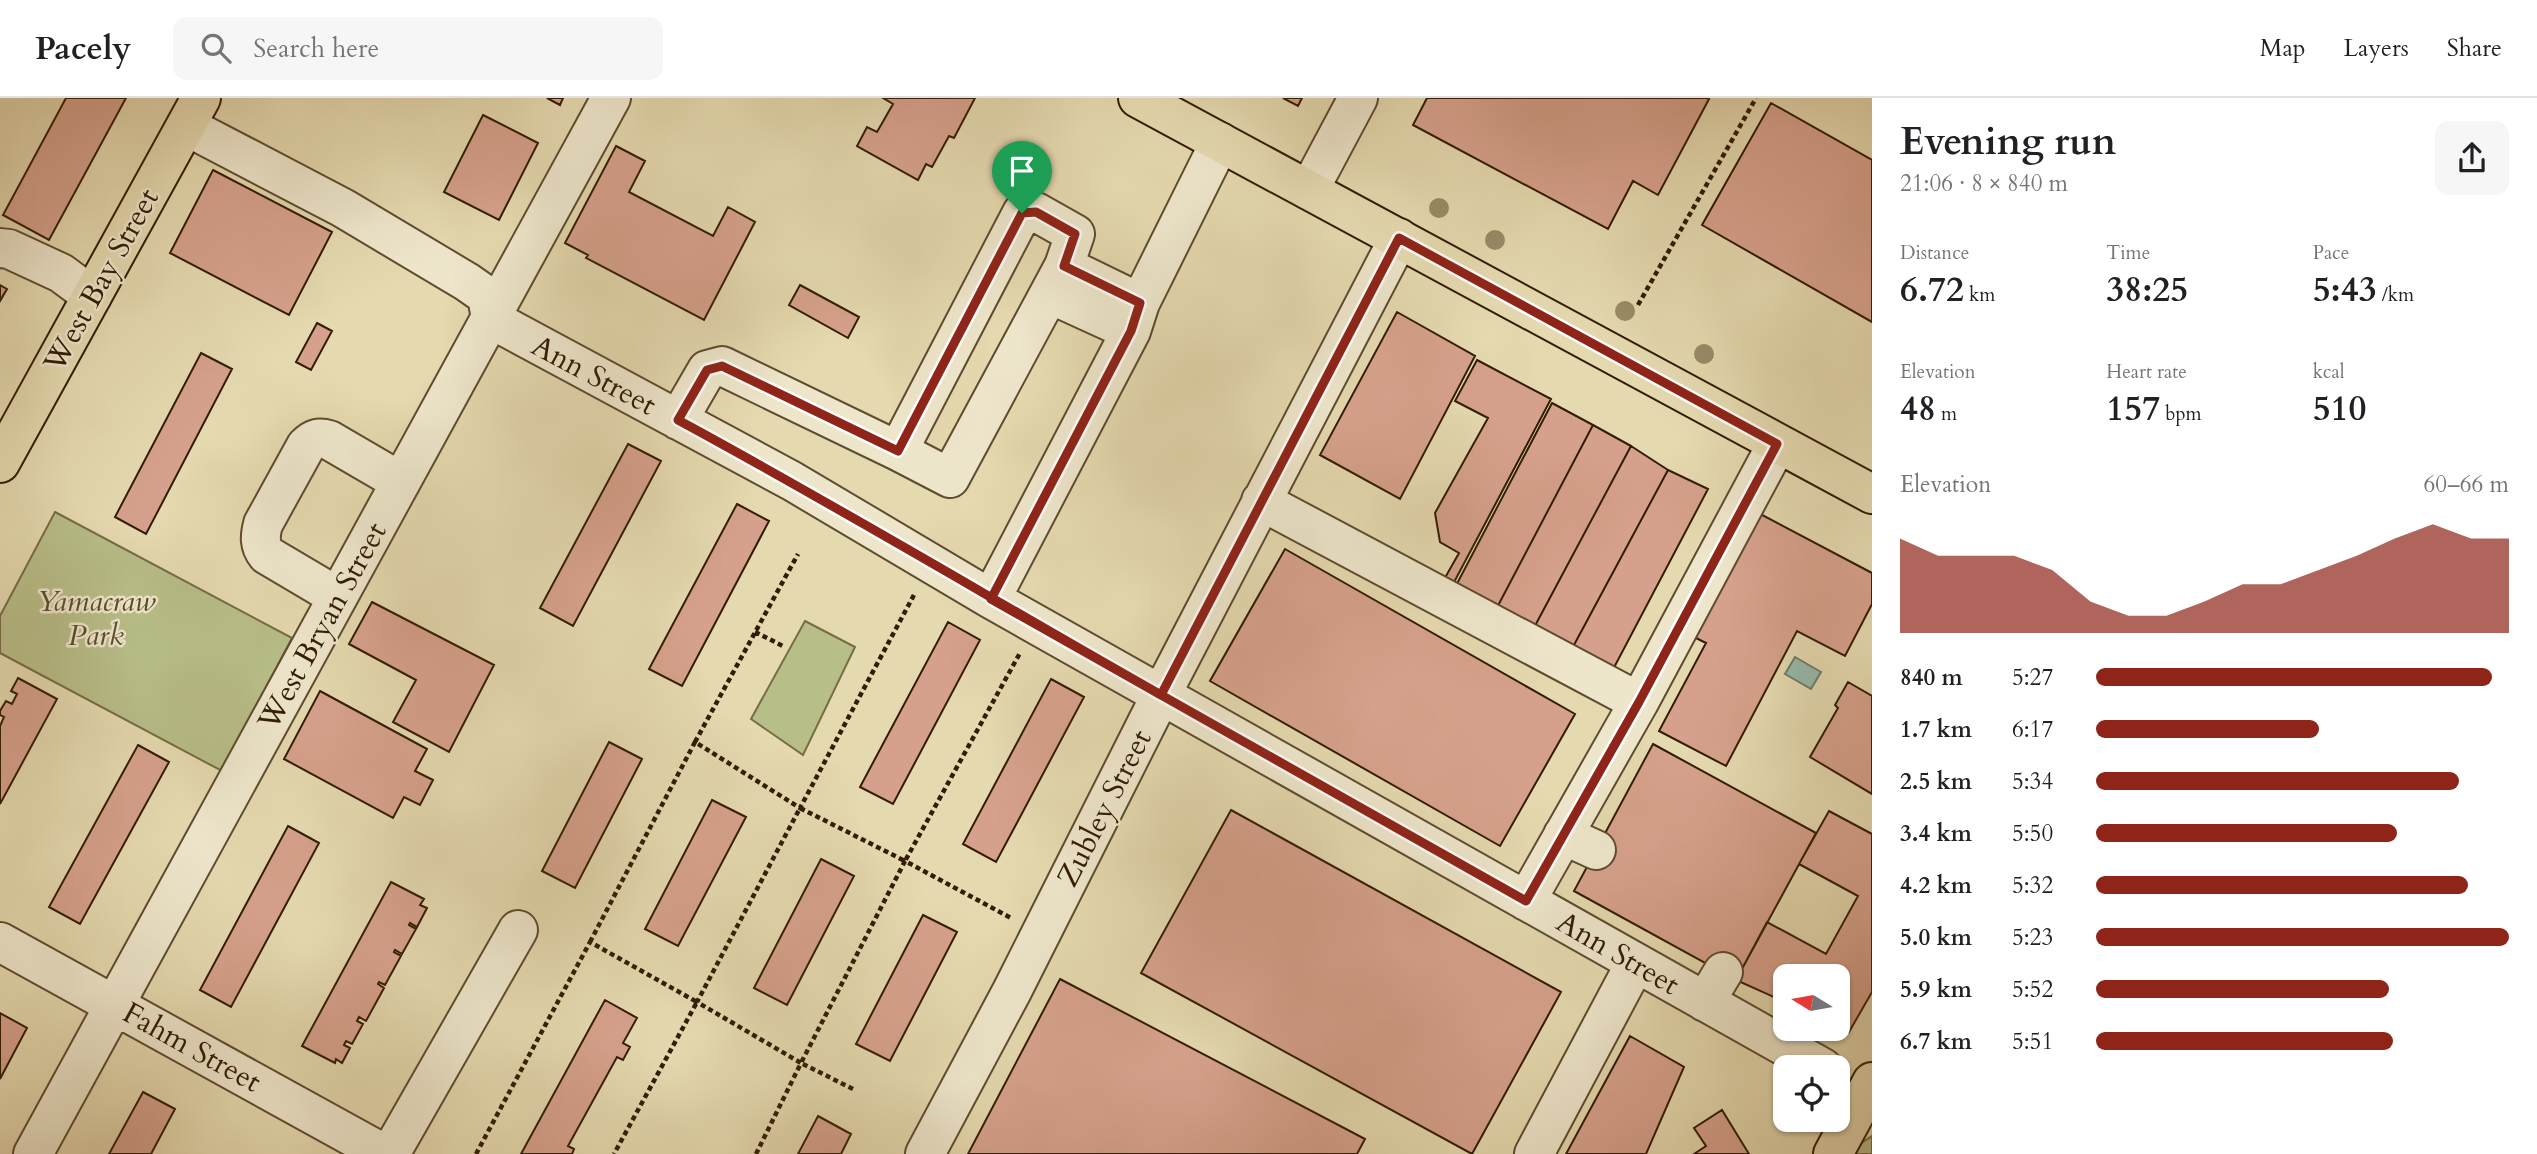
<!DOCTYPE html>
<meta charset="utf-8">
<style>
body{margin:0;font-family:Cardo,serif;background:#f6f6f6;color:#202124;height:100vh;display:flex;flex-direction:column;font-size:26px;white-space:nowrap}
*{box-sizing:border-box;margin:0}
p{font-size:23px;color:#757577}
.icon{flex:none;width:38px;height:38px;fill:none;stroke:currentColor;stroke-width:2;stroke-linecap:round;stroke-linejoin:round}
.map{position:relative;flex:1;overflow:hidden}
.side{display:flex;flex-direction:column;background:#fff;width:665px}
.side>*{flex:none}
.needle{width:46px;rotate:281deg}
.fabs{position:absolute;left:1773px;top:866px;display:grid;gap:14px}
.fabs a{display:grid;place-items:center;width:77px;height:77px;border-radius:14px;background:#fff;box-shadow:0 2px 5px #0004;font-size:35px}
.pin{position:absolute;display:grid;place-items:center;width:60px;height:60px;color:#fff;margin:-72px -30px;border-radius:50% 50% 50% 0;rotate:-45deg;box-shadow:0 0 7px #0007}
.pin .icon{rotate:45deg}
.round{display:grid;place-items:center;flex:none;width:74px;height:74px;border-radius:14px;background:#f6f6f6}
.head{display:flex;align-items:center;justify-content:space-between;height:119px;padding:0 28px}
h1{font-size:38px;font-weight:700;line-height:52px}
.metrics{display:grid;grid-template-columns:repeat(3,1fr);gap:10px;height:119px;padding:7px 28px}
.metrics div{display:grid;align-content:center}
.metrics b{font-size:35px;font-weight:700}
.metrics small{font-size:19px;font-weight:400}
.metrics p{font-size:19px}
.chart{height:196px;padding:14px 28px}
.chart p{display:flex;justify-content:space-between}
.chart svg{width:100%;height:126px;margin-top:7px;fill:#8f2418;opacity:.7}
ul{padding:0 28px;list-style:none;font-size:23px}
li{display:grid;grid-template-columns:112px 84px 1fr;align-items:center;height:52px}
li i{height:18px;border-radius:9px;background:#8f2418}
header{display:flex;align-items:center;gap:42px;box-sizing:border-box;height:98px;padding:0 35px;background:#fff;border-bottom:2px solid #e0e0e0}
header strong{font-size:33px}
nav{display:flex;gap:38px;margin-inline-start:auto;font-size:24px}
.search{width:490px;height:63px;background:#f6f6f6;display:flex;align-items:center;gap:18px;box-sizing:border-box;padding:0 24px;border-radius:14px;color:#757577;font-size:26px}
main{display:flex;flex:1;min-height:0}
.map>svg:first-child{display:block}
.green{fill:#b8be88;stroke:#756d46;stroke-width:2}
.water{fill:#96baaa;stroke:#6e7b68;stroke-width:2}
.building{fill:#d6a18c;stroke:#321c04;stroke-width:2}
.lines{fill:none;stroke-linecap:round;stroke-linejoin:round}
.minor-casing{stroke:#5f4b2f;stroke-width:42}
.major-casing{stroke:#321c04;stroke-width:42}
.path{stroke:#321c04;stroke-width:4.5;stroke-dasharray:5 3.5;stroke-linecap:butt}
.minor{stroke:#eee6cb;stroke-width:38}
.major{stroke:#e5d9af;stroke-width:38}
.tree{fill:#998c67}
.route-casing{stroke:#fff;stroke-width:14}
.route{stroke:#8f2418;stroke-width:9}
.labels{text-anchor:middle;stroke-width:5;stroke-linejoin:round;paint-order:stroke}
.street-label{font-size:30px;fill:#321c04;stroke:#eee6cb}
.park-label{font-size:30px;font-style:italic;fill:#5a4d2c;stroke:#eee6cb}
</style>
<header>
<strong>Pacely</strong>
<div class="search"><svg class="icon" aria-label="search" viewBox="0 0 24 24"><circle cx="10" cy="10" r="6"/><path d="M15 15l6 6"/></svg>Search here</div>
<nav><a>Map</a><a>Layers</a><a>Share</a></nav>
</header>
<main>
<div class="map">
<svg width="1872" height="1056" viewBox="0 0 1872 1056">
<rect width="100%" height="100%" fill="#e5d9af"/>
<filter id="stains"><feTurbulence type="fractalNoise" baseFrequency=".00286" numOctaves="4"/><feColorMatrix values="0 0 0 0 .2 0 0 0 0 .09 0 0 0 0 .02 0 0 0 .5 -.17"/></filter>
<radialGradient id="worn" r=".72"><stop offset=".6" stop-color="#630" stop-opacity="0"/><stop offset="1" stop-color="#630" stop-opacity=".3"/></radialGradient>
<path class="green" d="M55 414 292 540 222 673 0 555V518Z
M805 523 855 549 803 657 751 621Z
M1872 1038V1056H1849L1851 1052Z"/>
<path class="water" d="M1795 559 1821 574 1811 591 1785 576Z"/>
<path class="building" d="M66 0H126L49 142 3 117Z
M547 0H563L560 7Z
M883 0H975L954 40 949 38 932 69 926 66 918 82 857 48 867 29 877 34 893 6Z
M1283 0H1302L1298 8Z
M1427 0H1706L1709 1 1658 97 1633 83 1608 131 1413 27Z
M1771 5 1872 62V224L1702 127Z
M483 17 538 45 499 122 444 94Z
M616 48 645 63 629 94 713 138 728 109 755 124 704 222 586 160 588 157 565 145Z
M213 72 332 134 289 217 170 155Z
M0 187 7 191 0 203Z
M800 187 859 219 848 240 789 207Z
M1397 214 1475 258 1400 401 1320 357Z
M317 225 332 233 311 272 296 264Z
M201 255 232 271 146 436 115 419Z
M1477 262 1551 301 1451 490 1442 485 1459 455 1440 444 1435 415 1488 320 1455 303Z
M1552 305 1593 327 1492 519 1451 497Z
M1593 327 1631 348 1529 539 1492 519Z
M628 346 661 363 573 528 540 510Z
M1631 348 1668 372 1567 560 1529 539Z
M1668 372 1708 391 1608 581 1567 560Z
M737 406 769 423 682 588 649 571Z
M1749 410 1872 475V506L1845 558 1797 533 1726 668 1659 633 1706 545 1684 534Z
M1285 451 1575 616 1500 748 1210 583Z
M372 504 494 567 449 654 393 624 416 582 349 546Z
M948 524 980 542 893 706 860 689Z
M18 580 57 601 0 706V628L4 619 0 617V613L6 603 12 606 17 596 11 593Z
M1051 581 1084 599 996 764 963 746Z
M1848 584 1872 598V696L1810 659 1838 610 1835 607Z
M320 593 427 651 415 673 433 682 420 707 404 699 393 720 284 661Z
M609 644 642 661 575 790 542 773Z
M1653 646 1816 735 1736 882 1574 793Z
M138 647 169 664 80 826 49 809Z
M712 702 746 719 678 848 645 831Z
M1231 712 1561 894 1472 1056 1141 875Z
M1829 713 1872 736V894L1849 934 1838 929V878H1785V904L1736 882 1767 824 1826 856 1858 798 1799 766Z
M288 728 319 745 231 909 200 892Z
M821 761 854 778 787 907 754 890Z
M391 784 424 801 420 807 427 810 417 829 410 825 409 827 416 831 402 856 395 852 394 854 401 858 385 887 379 884 378 886 384 890 366 923 359 919 357 923 363 926 352 946 346 943 344 947 350 950 342 965 336 961 335 965 302 948Z
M923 817 957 834 890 963 856 946Z
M1060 881 1365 1041 1357 1056H968Z
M605 902 637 920 623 945 630 949 623 962 617 959 568 1048 574 1051 572 1056H521Z
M0 915 27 930 0 981Z
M1630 938 1684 969 1646 1056H1566Z
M143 994 175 1011 151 1056H109Z
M1722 1012 1749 1056H1694L1706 1048 1694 1030Z
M818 1018 851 1036 841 1056H798Z"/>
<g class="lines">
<defs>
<path id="minor" d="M186 28 343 110 467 184 487 198 491 221 792 383 991 501 1823 970
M1309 92 1358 0
M1036 114 1075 136 1064 168 950 380 898 353 1022 115Z
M0 150 9 151 61 175 92 198
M1064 168 1140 205
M1050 196 1131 233
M678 322 707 272 722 268 898 353
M1261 403 1639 604
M338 499 267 457C259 447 260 438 263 426L306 348C314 340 319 339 329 342L401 384
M991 501 1131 233 1140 205 1220 44
M1563 737 1596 752
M1526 803 1639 604 1777 346
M0 844 384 1056
M1705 904 1723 874
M33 1056 611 0
M390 1056 518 832
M925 1056 1012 893 1161 597 1399 140
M1534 1056 1635 866"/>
<path id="major" d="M1138 0 1872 396
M0 365 201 0
M1833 1056 1872 984"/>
</defs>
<use href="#minor" class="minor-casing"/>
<use href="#major" class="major-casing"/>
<path class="path" d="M1638 207 1756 0
M755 534 783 548
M695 644 798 456
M590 844 695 644 800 710 915 495
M853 991 801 965 905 763 1011 820
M476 1056 590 844 697 904 614 1056
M756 1056 801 965 697 904 800 710 905 763 1020 555"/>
<use href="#minor" class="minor"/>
<use href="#major" class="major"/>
</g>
<g class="tree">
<circle cx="1439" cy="110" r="10"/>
<circle cx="1495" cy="142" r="10"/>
<circle cx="1625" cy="213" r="10"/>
<circle cx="1704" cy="256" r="10"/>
</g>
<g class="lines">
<defs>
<path id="route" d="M1022 115 1036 114 1075 136 1064 168 1140 205 1131 233 991 501 1526 803 1639 604 1777 346 1399 140 1161 597C1000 506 841 410 678 322L707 272 722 268 898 353 1022 115"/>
</defs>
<use href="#route" class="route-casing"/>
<use href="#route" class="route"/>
</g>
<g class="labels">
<g class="street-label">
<text transform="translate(101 182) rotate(-61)" y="10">West Bay Street</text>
<text transform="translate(594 277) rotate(28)" y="10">Ann Street</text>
<text transform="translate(322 528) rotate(-61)" y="10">West Bryan Street</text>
<text transform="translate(1104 710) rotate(-63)" y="10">Zubley Street</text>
<text transform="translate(1618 855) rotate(30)" y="10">Ann Street</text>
<text transform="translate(192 949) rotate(29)" y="10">Fahm Street</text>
</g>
<g class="park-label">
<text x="96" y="513">Yamacraw<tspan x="96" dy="34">Park</tspan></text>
</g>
</g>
<rect width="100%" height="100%" filter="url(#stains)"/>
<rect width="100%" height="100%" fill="url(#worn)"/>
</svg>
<div class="fabs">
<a><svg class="needle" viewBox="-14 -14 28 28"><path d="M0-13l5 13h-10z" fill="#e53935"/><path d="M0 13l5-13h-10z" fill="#757577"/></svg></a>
<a><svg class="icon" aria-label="locate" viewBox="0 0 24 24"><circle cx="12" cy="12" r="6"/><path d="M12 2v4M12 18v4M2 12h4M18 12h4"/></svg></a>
</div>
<div class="pin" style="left:1022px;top:115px;background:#1e9e55"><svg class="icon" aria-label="arrive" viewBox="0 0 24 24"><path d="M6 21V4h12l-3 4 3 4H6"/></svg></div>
</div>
<section class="side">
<div class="head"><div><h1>Evening run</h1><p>21:06 · 8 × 840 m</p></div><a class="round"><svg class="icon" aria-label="share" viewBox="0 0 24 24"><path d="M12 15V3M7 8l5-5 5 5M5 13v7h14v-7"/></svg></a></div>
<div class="metrics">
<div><p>Distance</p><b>6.72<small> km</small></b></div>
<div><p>Time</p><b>38:25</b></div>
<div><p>Pace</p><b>5:43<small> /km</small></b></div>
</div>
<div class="metrics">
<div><p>Elevation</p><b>48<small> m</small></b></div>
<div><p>Heart rate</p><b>157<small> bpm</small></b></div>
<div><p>kcal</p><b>510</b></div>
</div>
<div class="chart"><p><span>Elevation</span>60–66 m</p>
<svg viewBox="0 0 160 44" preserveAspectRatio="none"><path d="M0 44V11L10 17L20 17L30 17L40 22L50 33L60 38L70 38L80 33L90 27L100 27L110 22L120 17L130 11L140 6L150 11L160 11V44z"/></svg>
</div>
<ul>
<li><b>840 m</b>5:27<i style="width:96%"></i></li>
<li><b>1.7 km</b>6:17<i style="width:54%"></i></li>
<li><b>2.5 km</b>5:34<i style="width:88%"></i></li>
<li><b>3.4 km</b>5:50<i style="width:73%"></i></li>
<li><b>4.2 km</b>5:32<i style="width:90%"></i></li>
<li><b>5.0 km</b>5:23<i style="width:100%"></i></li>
<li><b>5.9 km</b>5:52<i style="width:71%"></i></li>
<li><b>6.7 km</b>5:51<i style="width:72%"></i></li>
</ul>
</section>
</main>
